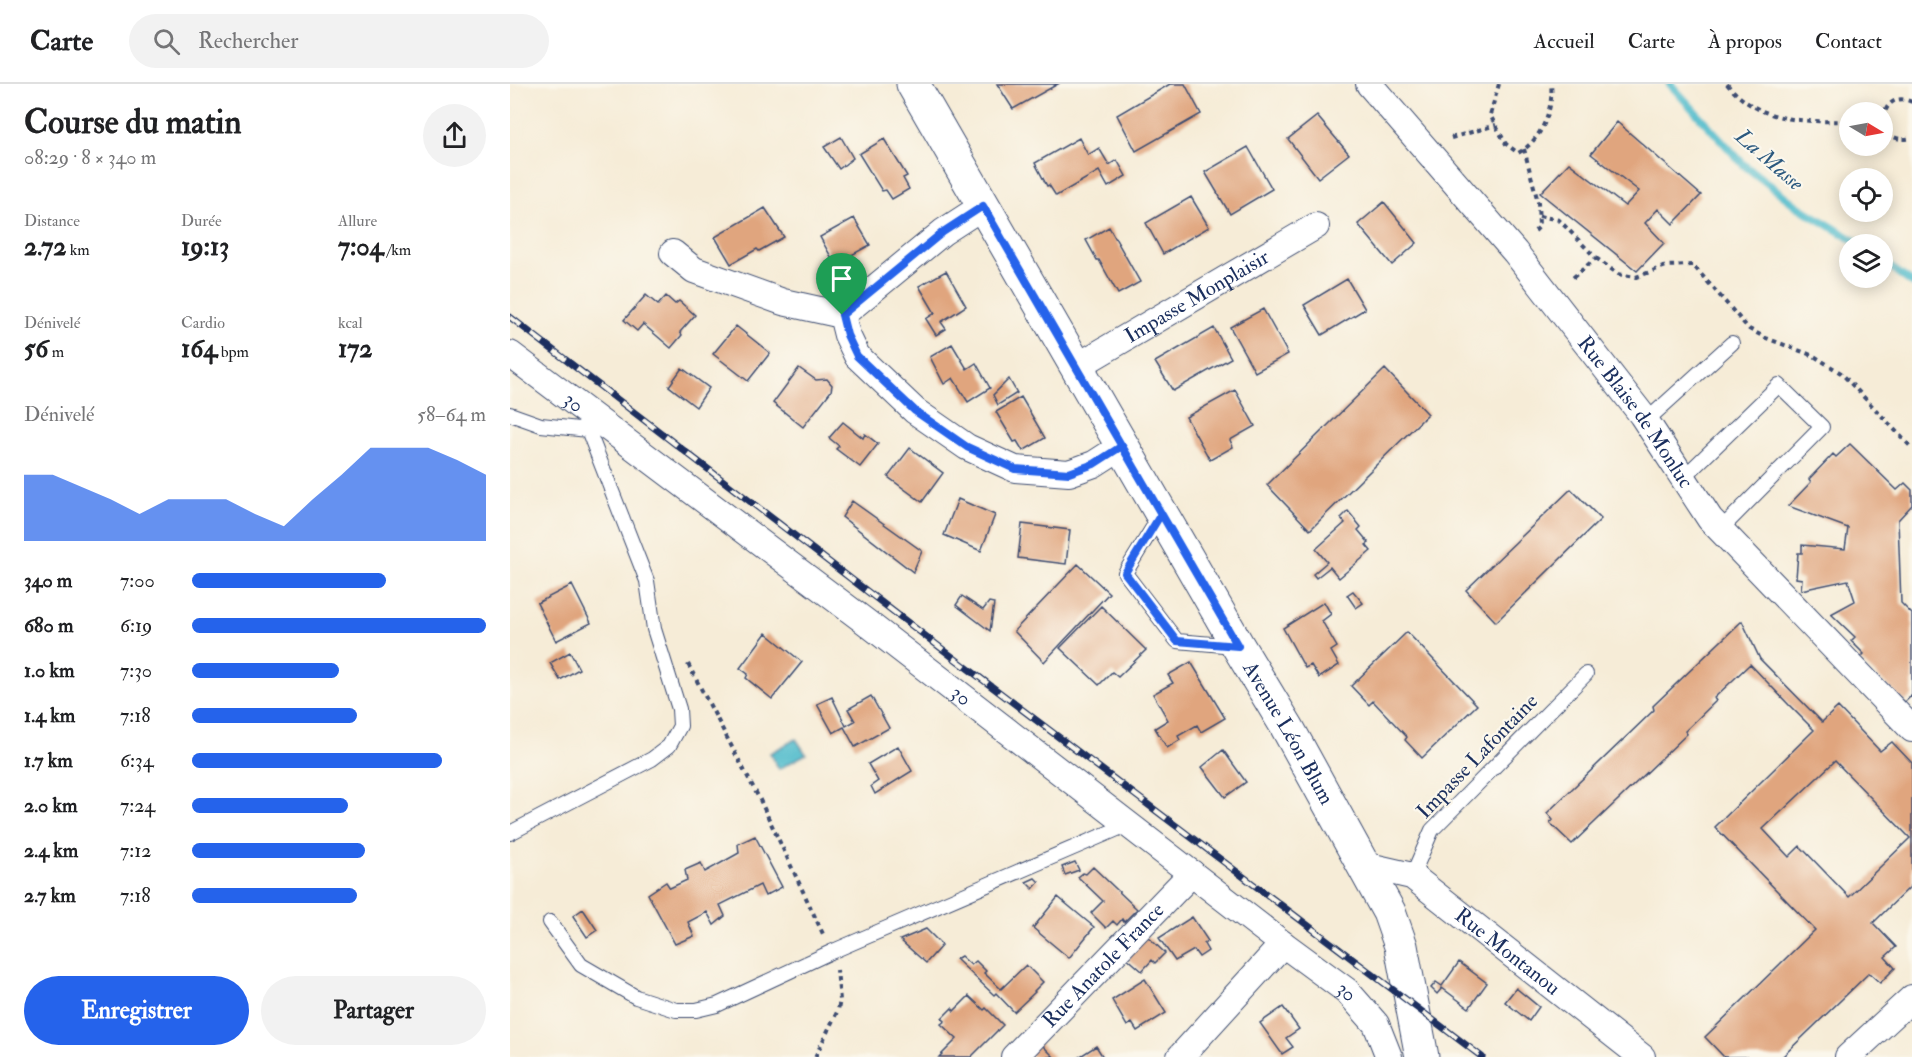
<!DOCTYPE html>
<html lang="fr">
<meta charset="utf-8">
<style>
body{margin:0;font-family:"IM FELL Double Pica",serif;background:#f2f2f2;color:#202124;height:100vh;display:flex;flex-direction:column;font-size:22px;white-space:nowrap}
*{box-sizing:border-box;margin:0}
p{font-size:20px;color:#757577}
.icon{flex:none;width:33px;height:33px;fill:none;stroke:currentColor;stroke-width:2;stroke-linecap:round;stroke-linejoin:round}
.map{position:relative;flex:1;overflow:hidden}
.details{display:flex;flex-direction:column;background:#fff;width:510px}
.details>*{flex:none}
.needle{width:39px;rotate:100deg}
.controls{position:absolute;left:1329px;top:18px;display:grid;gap:12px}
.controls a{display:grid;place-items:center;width:54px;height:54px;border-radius:50%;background:#fff;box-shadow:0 3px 15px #0003;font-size:30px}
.pin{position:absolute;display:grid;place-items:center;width:51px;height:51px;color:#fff;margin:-62px -26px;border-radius:50% 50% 50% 0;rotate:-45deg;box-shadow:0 0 6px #0007}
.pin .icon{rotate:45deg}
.round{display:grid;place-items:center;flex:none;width:63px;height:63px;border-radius:32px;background:#f2f2f2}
.headline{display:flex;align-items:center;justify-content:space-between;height:102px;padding:0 24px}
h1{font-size:33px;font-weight:700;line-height:45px}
.figures{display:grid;grid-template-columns:repeat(3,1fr);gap:9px;height:102px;padding:6px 24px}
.figures div{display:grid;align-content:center}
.figures b{font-size:26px;font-weight:700}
.figures small{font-size:16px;font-weight:400}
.figures p{font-size:16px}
.chart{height:168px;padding:12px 24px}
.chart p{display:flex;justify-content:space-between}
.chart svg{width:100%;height:108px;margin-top:6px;fill:#2563eb;opacity:.7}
.primary-button{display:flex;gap:12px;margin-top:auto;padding:12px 24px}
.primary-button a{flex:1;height:69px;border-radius:36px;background:#2563eb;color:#fff;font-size:24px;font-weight:700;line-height:69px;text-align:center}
.primary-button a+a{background:#f2f2f2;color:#202124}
ul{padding:0 24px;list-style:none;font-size:20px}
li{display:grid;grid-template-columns:96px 72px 1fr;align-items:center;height:45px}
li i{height:15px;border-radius:8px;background:#2563eb}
header{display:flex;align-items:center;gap:36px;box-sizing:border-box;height:84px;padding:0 30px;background:#fff;border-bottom:2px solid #e0e0e0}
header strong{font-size:28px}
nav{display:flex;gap:33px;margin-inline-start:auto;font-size:21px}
.search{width:420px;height:54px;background:#f2f2f2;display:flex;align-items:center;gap:15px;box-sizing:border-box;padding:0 21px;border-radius:33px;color:#757577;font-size:22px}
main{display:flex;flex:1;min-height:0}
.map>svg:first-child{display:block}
.water{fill:#51bccc;stroke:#367695;stroke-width:1.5}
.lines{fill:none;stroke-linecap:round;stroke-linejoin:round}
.stream{stroke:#51bccc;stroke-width:8}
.building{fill:#e0a57e;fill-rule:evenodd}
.lane-casing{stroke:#3c4b70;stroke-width:16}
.street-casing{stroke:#3c4b70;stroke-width:28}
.primary-casing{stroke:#3c4b70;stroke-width:35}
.path{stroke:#3c4b70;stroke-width:4;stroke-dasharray:4.5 4.5;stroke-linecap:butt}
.lane{stroke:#fff;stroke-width:14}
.street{stroke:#fff;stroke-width:26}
.primary{stroke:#fff;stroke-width:33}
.rail-casing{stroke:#1b2f5e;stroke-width:7}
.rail{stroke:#fbf7ec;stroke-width:4.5;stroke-dasharray:14;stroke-linecap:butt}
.route-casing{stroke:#fff;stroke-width:12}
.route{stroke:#2563eb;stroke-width:8}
.labels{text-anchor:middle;stroke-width:4.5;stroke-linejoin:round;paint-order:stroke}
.street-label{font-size:21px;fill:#1b2f5e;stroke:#fbf7ec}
.water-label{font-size:22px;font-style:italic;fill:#2b597f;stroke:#fbf7ec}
</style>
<header>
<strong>Carte</strong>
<div class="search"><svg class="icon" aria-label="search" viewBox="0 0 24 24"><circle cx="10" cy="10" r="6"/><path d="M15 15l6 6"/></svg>Rechercher</div>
<nav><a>Accueil</a><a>Carte</a><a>À propos</a><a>Contact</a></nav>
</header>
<main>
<section class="details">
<div class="headline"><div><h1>Course du matin</h1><p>08:29 · 8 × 340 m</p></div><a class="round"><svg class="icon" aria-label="share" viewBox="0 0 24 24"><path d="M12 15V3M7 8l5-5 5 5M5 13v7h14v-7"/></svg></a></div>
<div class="figures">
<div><p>Distance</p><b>2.72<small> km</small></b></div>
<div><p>Durée</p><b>19:13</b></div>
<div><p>Allure</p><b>7:04<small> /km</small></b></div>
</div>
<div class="figures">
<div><p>Dénivelé</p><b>56<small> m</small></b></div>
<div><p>Cardio</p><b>164<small> bpm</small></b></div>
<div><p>kcal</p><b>172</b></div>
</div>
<div class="chart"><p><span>Dénivelé</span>58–64 m</p>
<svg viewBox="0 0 160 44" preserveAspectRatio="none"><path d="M0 44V17L10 17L20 22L30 27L40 33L50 27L60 27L70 27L80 33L90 38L100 27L110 17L120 6L130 6L140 6L150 11L160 17V44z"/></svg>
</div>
<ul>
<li><b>340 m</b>7:00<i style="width:66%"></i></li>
<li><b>680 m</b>6:19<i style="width:100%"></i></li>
<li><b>1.0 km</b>7:30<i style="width:50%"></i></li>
<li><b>1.4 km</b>7:18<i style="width:56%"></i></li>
<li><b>1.7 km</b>6:34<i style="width:85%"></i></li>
<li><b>2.0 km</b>7:24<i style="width:53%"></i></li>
<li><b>2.4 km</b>7:12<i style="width:59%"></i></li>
<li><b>2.7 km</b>7:18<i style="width:56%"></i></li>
</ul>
<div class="primary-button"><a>Enregistrer</a><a>Partager</a></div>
</section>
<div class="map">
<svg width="1402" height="973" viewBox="0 0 1402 973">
<rect width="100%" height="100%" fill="#fbf7ec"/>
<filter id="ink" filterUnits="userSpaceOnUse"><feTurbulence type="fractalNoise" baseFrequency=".0167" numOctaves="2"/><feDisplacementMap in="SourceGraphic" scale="12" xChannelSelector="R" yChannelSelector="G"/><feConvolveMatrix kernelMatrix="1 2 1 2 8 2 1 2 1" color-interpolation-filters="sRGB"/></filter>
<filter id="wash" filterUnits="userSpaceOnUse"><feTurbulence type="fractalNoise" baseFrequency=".008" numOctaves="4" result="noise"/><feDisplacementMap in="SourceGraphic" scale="24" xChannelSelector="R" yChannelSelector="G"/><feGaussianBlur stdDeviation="1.35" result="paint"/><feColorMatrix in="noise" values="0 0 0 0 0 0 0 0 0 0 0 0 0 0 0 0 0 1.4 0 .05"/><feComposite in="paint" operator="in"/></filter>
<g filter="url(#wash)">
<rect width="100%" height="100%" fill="#f6ecd7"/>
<path class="water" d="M286 655 296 670 269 685 260 669Z"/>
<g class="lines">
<path class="stream" d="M1160 0 1234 81 1287 122 1350 160
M1372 177 1402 199"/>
</g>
<g id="blocks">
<path class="building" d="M487 0H548L503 25Z
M660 0H675L691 30 626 67 607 31Z
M807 32 839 70 808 94 778 55Z
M1107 38 1191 111 1163 140 1148 125 1135 139 1154 159 1127 187 1030 109 1059 79 1115 122 1129 107 1081 70Z
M331 53 343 74 329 85 314 63Z
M569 54 578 71 589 64 599 81 607 76 616 92 598 103 589 87 546 112 539 101 537 102 525 79Z
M374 55 397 92 393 94 399 105 382 115 376 106 372 107 349 70Z
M738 63 762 105 720 130 695 88Z
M681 113 699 143 653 170 636 139Z
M874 118 907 159 882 181 848 140Z
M255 124 274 153 249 167 247 165 221 180 205 153Z
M344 134 360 161 325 180 310 153Z
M599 143 630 198 608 210 589 176H587L576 156Z
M436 187 456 222 431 238 436 245 426 251 416 235 425 229 409 202Z
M837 195 855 225 812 251 794 221Z
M136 211 148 221 156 212 165 220 169 217 185 231 170 248 172 251 161 264 133 240 127 247 114 236Z
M753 225 778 270 745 288 720 243Z
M226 242 260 269 238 297 203 270Z
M704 244 721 274 663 307 645 278Z
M442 260 457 285 466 279 480 304 458 318 443 294 434 300 420 273Z
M172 284 199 304 186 323 159 302Z
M289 284 306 296 317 295 322 301 321 307 293 343 263 319Z
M875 285 918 330 800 446 757 401Z
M499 295 507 309 488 321 483 311Z
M725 306 745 342 720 356 723 363 700 376 676 333Z
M511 313 535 354 513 367 507 357 504 358 486 328Z
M333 338 353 354 355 350 368 360 350 383 326 365 329 362 319 354Z
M1340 360 1387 406 1395 399 1402 406V421L1388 436 1391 519 1402 530V613L1401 612 1395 618 1349 575 1354 570 1341 557 1345 553 1321 530 1345 517 1338 496 1291 506 1292 495 1286 494 1288 469H1292V461L1335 465 1338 444 1278 422 1301 398 1299 395 1323 370 1326 373Z
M400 364 433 389 412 418 378 393Z
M1061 405 1091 435 986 538 956 506Z
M448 415 485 431 471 467 434 451Z
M342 417 412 467 403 488 332 433Z
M838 427 851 443 848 446 859 459 856 461 861 467 829 494 820 483 806 494 803 490 817 478 806 465 835 439 831 434Z
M512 440 560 446 556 480 508 474Z
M568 480 599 509 534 578 504 547Z
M62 501 81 539 46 557 27 519Z
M843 507 853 519 846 524 837 511Z
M452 512 473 526 479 518 484 519 480 547 446 521Z
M814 518 821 530 812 537 827 563 821 567 829 581 809 594 801 581 795 584 773 544Z
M591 522 636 566 608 593 602 588 589 601 550 564Z
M1232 537 1250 575 1312 638 1328 623 1370 667 1382 658 1402 679V801L1363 839 1386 863 1375 873 1385 884 1370 899 1359 889 1272 973H1214L1195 953 1305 846 1205 743 1304 646 1279 621 1240 580 1204 614 1206 617 1175 647 1177 650 1062 760 1041 740 1040 738 1043 736 1037 729 1144 626 1143 622ZM1325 677 1400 754 1339 813 1290 762 1279 773 1253 745Z
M897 548 967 621 912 674 895 656 897 653 863 617 859 621 841 602Z
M256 549 292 578 262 615 236 594 238 590 230 584Z
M60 568 69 585 50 596 40 579Z
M681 578 715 634 691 648 687 641 668 652 670 656 657 664 645 644 658 636 643 610 663 599 658 591Z
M361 612 379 644 345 663 334 643 323 649 307 620 322 613 336 642 345 637 338 625Z
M388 662 402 687 365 710 361 702 368 697 358 680Z
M713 666 736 698 715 713 692 683Z
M245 752 272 803 255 812 250 801 210 821 215 832 204 841 197 828 178 838 184 852 165 860 138 810 156 798 160 804 177 796 175 786 191 779 195 788 229 769 228 760Z
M565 778 569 786 555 791 552 783Z
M583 783 627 825 614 838 612 835 607 841 603 837 596 844 581 829 593 817 568 793 573 789 576 790Z
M525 794 529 798 523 805 516 798Z
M548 813 584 843 559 874 523 844Z
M73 825 87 846 77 853 63 832Z
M682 833 698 857 694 860 698 867 689 873 684 866 665 877 649 854Z
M416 845 432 861 416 879 390 856Z
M636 851 655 869 645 879 642 876 632 887 615 872Z
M451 872 461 881 466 877 476 887 474 889 491 905 516 881 533 898 524 907 525 908 504 928 486 909 484 911 446 875Z
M949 878 977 899 959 924 932 904 927 910 921 904 926 898 932 902Z
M635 895 656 929 627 947 622 939 617 942 602 916Z
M1006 904 1029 923 1019 937 995 918Z
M459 912 474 926 476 924 493 941 461 973H429L447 955 431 940 435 937 432 934 442 924 444 927Z
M773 923 789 945 776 954 783 963 772 970 750 939Z
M530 959 544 973H523L519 969Z
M586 962 593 973H569Z"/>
</g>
</g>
<g filter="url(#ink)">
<use href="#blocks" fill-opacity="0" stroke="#3c4b70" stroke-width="1.5"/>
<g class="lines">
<defs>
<path id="lane" d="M0 330 31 341 78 346
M1136 337 1222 259
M1173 394 1269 301 1312 343 1210 446
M650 432 615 489 667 557 725 562
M0 749 142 675 159 662 170 642 169 625 144 545 137 497 78 346 87 338
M902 792 922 746 1076 590
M40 838 71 881 126 913 166 926H186L207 921 321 868 619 740"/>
<g id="street">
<path id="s1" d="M859 0 1005 168 1132 331 1200 435 1402 645"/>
<path d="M473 122 433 148 332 231 337 251 347 272 405 327 457 363 505 385 559 389 584 380 612 362"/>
<path d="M163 169 184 186 273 218 332 231"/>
<path id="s2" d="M0 270 356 538 773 860 837 907 866 940 879 973"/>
<path id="s3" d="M566 283 806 142"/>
<path id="s4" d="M854 781 902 792 1132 973"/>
<path id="s5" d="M504 973 682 789"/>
<path d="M670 973 773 860"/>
<path d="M1338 973 1402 914"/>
</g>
<g id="primary">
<path id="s6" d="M403 0 728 562 777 643 879 828 891 862 912 973"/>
</g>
</defs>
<use href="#lane" class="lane-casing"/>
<use href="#street" class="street-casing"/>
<use href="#primary" class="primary-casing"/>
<path class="path" d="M989 0 980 31 996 60 1008 69C1031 57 1044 25 1041 0
M1217 0C1249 39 1294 38 1340 37
M1402 18C1368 2 1361 64 1402 54
M941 54 986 41
M1014 65 1028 118 1029 143 1022 150
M1029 132 1049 136 1086 174 1060 196
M1086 174 1108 190 1126 193 1156 182 1183 181 1239 245 1256 254 1304 272 1331 289 1402 364
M178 580 250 716 314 852
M305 973 328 926 330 916 327 886"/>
<use href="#lane" class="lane"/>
<use href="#street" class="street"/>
<use href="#primary" class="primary"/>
<defs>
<path id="rail" d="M0 233 444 574 972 973"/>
</defs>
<use href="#rail" class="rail-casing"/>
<use href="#rail" class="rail"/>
</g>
</g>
<g class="lines" filter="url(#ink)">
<defs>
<path id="route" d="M332 231 337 251 347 272 405 327 457 363 505 385 559 389 584 380 612 362 728 562 667 557 615 489 651 430 473 122 433 148 332 231"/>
</defs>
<use href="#route" class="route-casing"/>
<use href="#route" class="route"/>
</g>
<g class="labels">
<g class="street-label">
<text dy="7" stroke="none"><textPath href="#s3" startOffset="140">Impasse Monplaisir</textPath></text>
<text dy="7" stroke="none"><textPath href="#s2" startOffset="80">30</textPath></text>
<text dy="7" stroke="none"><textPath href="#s1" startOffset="423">Rue Blaise de Monluc</textPath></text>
<text dy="7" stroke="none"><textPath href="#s2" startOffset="566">30</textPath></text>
<text dy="7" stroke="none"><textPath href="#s6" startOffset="750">Avenue Léon Blum</textPath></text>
<text transform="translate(967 672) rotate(-46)" y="7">Impasse Lafontaine</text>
<text dy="7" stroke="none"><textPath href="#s4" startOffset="171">Rue Montanou</textPath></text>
<text dy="7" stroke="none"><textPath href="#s5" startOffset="128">Rue Anatole France</textPath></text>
<text dy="7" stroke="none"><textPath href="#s2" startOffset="1052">30</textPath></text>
</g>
<g class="water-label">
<text transform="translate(1260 75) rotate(41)" y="8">La Masse</text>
</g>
</g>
</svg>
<div class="controls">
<a><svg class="needle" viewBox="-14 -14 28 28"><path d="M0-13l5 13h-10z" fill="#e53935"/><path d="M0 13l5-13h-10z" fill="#757577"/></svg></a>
<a><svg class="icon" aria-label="locate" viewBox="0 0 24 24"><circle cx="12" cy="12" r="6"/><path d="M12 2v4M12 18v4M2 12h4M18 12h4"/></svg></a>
<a><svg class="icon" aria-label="layers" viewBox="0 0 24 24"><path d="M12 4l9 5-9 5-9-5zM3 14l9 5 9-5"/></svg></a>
</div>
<div class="pin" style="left:332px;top:231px;background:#1e9e55"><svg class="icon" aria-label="arrive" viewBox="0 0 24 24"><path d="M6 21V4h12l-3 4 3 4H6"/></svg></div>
</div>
</main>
